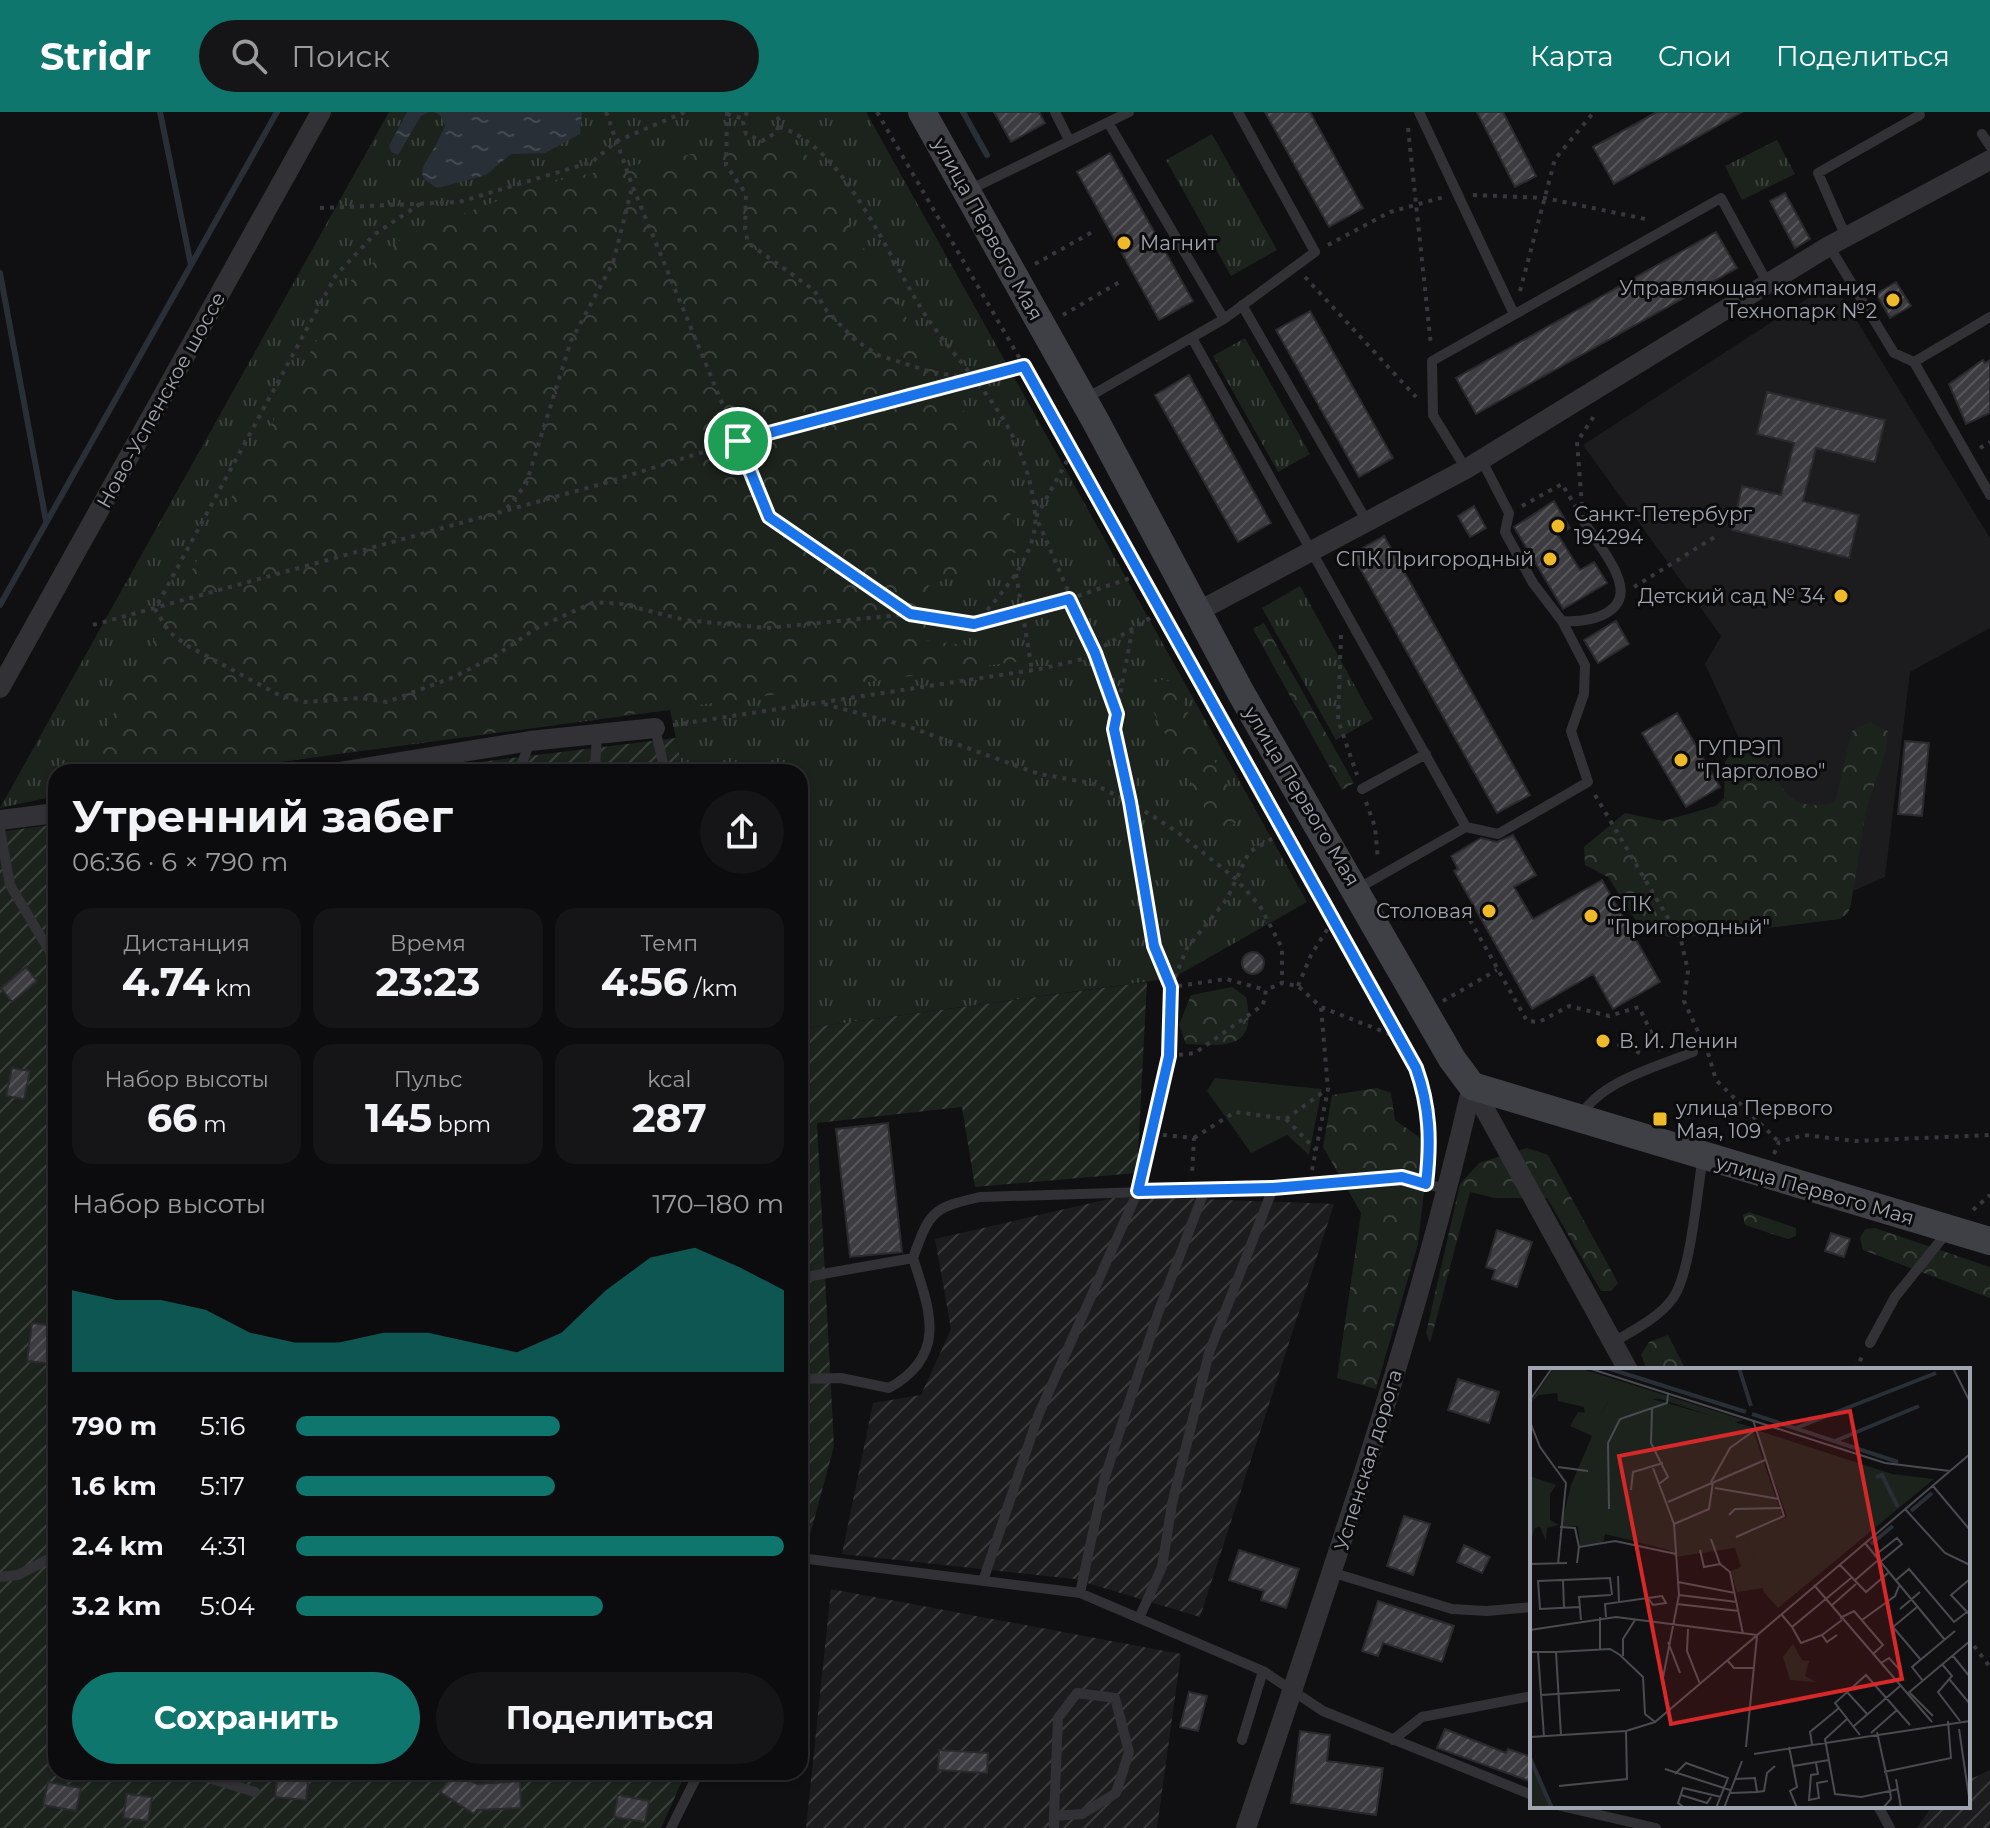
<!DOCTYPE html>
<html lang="ru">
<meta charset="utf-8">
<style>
body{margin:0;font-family:Montserrat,sans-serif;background:#151416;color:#f1f3f6;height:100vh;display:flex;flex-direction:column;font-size:30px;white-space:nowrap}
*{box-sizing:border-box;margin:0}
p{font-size:26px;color:#9a9b9d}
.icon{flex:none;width:44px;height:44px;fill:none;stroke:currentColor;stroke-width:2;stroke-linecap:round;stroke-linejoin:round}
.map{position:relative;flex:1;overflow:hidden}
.details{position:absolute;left:48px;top:652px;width:760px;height:1016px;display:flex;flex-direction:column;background:#0c0b0d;border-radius:24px;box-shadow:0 2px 6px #0004,0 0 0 2px #2c2b2e}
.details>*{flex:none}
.pin{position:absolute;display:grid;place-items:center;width:68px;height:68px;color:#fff;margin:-34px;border:4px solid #fff;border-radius:50%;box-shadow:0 2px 8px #0007}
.round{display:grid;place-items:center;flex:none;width:84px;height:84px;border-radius:42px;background:#151416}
.overview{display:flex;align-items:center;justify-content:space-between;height:136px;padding:0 24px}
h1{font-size:44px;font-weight:700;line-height:60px}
.figures{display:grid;grid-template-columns:repeat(3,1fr);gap:12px;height:136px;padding:8px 24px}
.figures div{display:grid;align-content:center;border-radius:20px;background:#151416;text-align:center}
.figures b{font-size:40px;font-weight:700}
.figures small{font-size:22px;font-weight:400}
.figures p{font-size:22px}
.chart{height:224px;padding:16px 24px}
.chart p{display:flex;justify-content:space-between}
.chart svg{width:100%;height:144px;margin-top:8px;fill:#0f766e;opacity:.7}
.cta{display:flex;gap:16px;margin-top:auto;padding:16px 24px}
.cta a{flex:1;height:92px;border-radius:48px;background:#0f766e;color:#fff;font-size:32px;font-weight:700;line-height:92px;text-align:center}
.cta a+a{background:#151416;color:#f1f3f6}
ul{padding:0 24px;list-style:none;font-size:26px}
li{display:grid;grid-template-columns:128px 96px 1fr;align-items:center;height:60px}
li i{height:20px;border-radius:10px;background:#0f766e}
header{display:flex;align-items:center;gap:48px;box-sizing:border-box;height:112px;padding:0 40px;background:#0f766e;color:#fff}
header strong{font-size:38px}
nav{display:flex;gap:44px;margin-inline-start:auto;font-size:28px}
.search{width:560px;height:72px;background:#151416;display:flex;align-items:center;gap:20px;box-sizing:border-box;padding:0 28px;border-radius:44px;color:#9a9b9d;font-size:30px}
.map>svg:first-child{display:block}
.built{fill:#1c1c1e}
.industrial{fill:url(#industrial-furrows)}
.grass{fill:url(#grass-tufts)}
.forest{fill:url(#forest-crowns)}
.garden{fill:url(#garden-furrows)}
.pitch{fill:#1c231d}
.water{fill:url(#water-ripples)}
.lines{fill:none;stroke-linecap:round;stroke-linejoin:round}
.stream{stroke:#282f36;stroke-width:6}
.building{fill:url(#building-hatch);stroke:#2a292d;stroke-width:2}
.path{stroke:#37383d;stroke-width:4;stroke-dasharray:4 6;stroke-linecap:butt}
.lane{stroke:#313136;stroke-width:10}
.street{stroke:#313136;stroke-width:20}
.secondary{stroke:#3f4046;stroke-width:28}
.route-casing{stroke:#fff;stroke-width:16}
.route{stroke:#1a73e8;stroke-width:10}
.poi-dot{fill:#efba2a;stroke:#0b0b0c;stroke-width:3}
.labels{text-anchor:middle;stroke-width:6;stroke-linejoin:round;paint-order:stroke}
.street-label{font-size:20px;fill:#a1a5b2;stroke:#0b0b0c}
.poi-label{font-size:20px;fill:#a1a5b2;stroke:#0b0b0c;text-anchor:start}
.inset-river{fill:none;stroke:#282f36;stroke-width:4}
.inset-road{fill:none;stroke:#4a4b51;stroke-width:2}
.view{fill:#d62828;fill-opacity:0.15;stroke:#d62828;stroke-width:4}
.inset-edge{fill:none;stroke:#a1a5b2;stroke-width:4}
</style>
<header>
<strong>Stridr</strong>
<div class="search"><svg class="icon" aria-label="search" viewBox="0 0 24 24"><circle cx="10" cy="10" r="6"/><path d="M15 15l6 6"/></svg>Поиск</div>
<nav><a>Карта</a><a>Слои</a><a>Поделиться</a></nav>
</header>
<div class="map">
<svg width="1990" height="1716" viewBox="0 0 1990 1716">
<defs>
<pattern id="industrial-furrows" width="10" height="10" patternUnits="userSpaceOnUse" patternTransform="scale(2)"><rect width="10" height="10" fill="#1c1c1e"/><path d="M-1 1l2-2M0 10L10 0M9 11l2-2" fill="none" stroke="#3a3a3c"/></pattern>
<pattern id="grass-tufts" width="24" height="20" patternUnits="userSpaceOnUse" patternTransform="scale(2)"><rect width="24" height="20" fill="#1c231d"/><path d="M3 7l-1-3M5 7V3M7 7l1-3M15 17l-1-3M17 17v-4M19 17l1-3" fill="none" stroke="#3a403b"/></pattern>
<pattern id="forest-crowns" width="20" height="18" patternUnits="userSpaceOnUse" patternTransform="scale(2)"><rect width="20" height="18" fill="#1c231d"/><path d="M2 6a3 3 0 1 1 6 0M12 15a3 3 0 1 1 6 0" fill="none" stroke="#3a403b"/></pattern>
<pattern id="garden-furrows" width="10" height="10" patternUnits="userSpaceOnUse" patternTransform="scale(2)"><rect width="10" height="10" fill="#1c231d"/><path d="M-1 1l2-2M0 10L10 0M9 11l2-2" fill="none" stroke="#3a403b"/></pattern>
<pattern id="water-ripples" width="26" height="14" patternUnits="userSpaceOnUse" patternTransform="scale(2)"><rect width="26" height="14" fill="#282f36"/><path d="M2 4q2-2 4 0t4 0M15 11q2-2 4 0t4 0" fill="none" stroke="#444a51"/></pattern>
<pattern id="building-hatch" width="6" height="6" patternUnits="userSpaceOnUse" patternTransform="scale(2)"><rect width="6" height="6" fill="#3c3c41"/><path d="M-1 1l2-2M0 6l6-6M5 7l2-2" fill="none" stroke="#55555a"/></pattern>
</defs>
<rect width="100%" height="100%" fill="#100f11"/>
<path class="built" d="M1833 170 1990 426V516L1910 560 1885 765 1816 795 1705 552 1721 524 1583 333Z"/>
<path class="industrial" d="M1122 1084 1334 1092 1200 1505 1074 1467 842 1442 873 1291 921 1283 951 1217 935 1127Z
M831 1477 1181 1542 1157 1716H806Z
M1968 1655 1973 1666 1990 1658V1716H1917L1932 1694H1968Z"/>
<path class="grass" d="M389 0H866L1307 790 1173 866 800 917V660H683L670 598 204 660H56V684L0 696Z
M1212 22 1277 138 1231 164 1166 48Z
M1777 28 1795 62 1742 88 1725 54Z
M1245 226 1310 342 1278 360 1213 244Z
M1300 474 1373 607 1336 628 1262 496Z"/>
<path class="forest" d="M782 30 801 34 974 316 1025 437 928 474 935 495 925 528 1023 541 1029 548 204 660H97L89 647 348 171 405 124 523 79 572 65 734 34 750 38Z
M1264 511 1354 671 1342 678 1253 517Z
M1155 567 1171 569 1240 696 1238 710 1225 716 1212 710 1145 584 1147 572Z
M1871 610 1888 619 1886 639 1866 697 1851 792 1848 801 1840 807 1768 816 1728 813 1701 824 1668 825 1640 815 1608 765 1585 753 1584 735 1625 701 1663 709 1716 694 1724 686 1725 650 1731 642 1741 640 1769 651C1784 685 1796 699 1835 691L1852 619Z
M1232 875 1246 885C1258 937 1227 934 1186 932L1179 913 1191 883Z
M1377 976 1391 981 1395 1008 1419 1025 1428 1046 1418 1132 1376 1277 1337 1266 1361 1101 1323 1035 1332 983Z
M1527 1036 1548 1043 1618 1171 1611 1179H1601L1547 1086H1495L1470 1080 1430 1231 1426 1221 1460 1072 1479 1051Z
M1749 1100 1796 1116V1124L1788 1127 1745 1113 1743 1103Z
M1875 1116 1990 1155V1186L1863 1138 1860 1126 1865 1117Z
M1668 1223 1686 1258H1647L1641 1243 1649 1230Z"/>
<path class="garden" d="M676 626 683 660H398Z
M56 712V1660H686L661 1716H0V720Z
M1147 870 1137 1061 975 1075 962 995 817 1011 834 1334 800 1460V917Z"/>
<path class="pitch" d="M1215 966 1322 977 1309 1043 1287 1023 1251 1041 1207 979Z"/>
<path class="water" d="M407 0H429L421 4 398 43 391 40 389 34Z
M434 0H582L580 22 545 41 511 42 486 63 438 76C418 66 419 60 430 43 436 34 440 24 445 14L440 3Z"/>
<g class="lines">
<path class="stream" d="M160 0 191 153
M963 0 987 43
M0 161 46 409
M0 493 277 0"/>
</g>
<path class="building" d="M994 0H1039L1045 11 1011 30Z
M1265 0H1310L1363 96 1329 115Z
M1477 0H1503L1536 64 1515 75Z
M1657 0H1742L1614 72 1593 35Z
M1110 41 1193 189 1159 208 1077 60Z
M1785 81 1810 127 1795 136 1770 89Z
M1716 120 1737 156 1476 302 1456 266Z
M1896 170 1911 194 1890 206 1876 182Z
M1310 199 1393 346 1359 365 1276 218Z
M1983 248 1985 251 1990 248V301L1966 312 1949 272Z
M1189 263 1271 411 1238 430 1155 283Z
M1767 280 1885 308 1875 350 1816 336 1803 389 1859 403 1849 446 1732 418 1742 374 1781 383 1794 331 1757 322Z
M1554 389 1570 416 1558 423 1580 458 1594 450 1607 471 1563 497 1514 415Z
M1474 394 1486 416 1470 425 1458 404Z
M1384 424 1530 683 1497 701 1352 442Z
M1616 509 1629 532 1598 551 1584 528Z
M1677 601 1720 675 1686 695 1642 621Z
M1905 629 1929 631 1922 704 1898 702Z
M1513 723 1536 763 1514 775 1533 807 1602 768 1660 870 1613 897 1593 862 1532 897 1454 759 1458 757 1451 744 1481 726 1497 730Z
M1242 851a11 11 0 1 1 22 0a11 11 0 1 1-22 0Z
M26 855 37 869 12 890 1 876Z
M12 956 30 959 24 987 6 984Z
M888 1011 902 1140 850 1145 836 1017Z
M1497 1118 1532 1130 1517 1175 1492 1167 1495 1158 1486 1155Z
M1831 1121 1850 1127 1844 1145 1825 1139Z
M32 1211 56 1214 54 1252 27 1249Z
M1458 1267 1499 1280 1489 1311 1448 1298Z
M1404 1404 1430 1412 1413 1463 1387 1454Z
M1464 1433 1490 1445 1482 1461 1457 1450Z
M1239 1438 1299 1457 1286 1496 1261 1488 1264 1479 1229 1468Z
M1378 1489 1454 1514 1442 1550 1383 1531 1378 1544 1362 1539Z
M1189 1580 1207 1584 1198 1619 1180 1615Z
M1445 1617 1506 1641 1508 1637 1532 1645V1670L1437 1636Z
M1300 1619 1330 1623 1327 1649 1383 1656 1376 1703 1291 1691Z
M939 1638 988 1641 987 1661 938 1658Z
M278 1660H309L306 1688 275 1685Z
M454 1660 477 1672 520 1669 521 1696 477 1698 474 1702 440 1680Z
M48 1670 81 1676 76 1699 43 1693Z
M127 1682 152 1685 148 1709 123 1706Z
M618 1683 649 1689 645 1710 614 1705Z"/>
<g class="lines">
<path class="path" d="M606 0 632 73 769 405 910 502 974 512 1069 487 1139 463
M727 0 726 53 746 82 745 117 748 131 814 178 827 199 854 227 878 243 931 260 970 266
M747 0 743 10 746 22 762 29 777 20 779 8 775 0
M877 0 1024 254 1139 463 1163 498 1276 709 1416 956 1427 985 1428 1058
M727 2 744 7
M779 15C847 35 890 151 928 207 957 249 995 285 1016 331 1026 353 1033 377 1035 401 1039 442 1001 483 975 511
M1408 16 1431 234
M1473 83 1545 86 1650 108
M420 92 375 122 336 163 155 497 169 520 188 534 279 583 305 590 361 586 387 590 454 565 495 544 537 516 594 490 622 492 685 508 767 516 910 502
M320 96 459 90 592 50 617 29 685 0
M1328 133 1390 100 1444 85
M1035 152 1096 118
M1305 165 1416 285
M1520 179 1555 47 1594 0
M1063 203 1123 168
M1980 336 1990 330
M1072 340 1036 405 1095 541 1117 602 1114 617 1154 834 1171 875
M1522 394 1562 372 1577 397
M1582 394 1577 330 1594 304
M507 396 526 372 571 229 613 151 632 76
M1016 462 1032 558
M1634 475 1718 423
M93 513 605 371 738 329 1024 254
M1341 523 1338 608 1357 663
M824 592 907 614 1039 662 1091 671 1130 690 1176 719 1236 767 1260 794 1282 836V871
M1117 600 1132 519
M673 613 1040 557 1083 547 1163 498
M1595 683 1681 828 1688 859 1684 889 1701 926
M1366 690 1375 715 1378 748
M1470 808 1527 909 1539 910 1569 894 1609 904 1639 895 1660 939
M1298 874 1311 843 1332 810
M1171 875 1187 836 1227 787 1249 740 1282 721
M1443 889 1497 858
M1608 929 1643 942
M1708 941 1716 968 1779 1030
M1169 944 1195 941 1263 893 1266 878 1282 871 1298 874 1321 895 1397 925
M1286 1007 1316 1038
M1153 1022 1194 1026 1192 1063
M1194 1026 1235 1000 1286 1007 1326 978
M1774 1042 1779 1030 1804 1023 1855 1029 1990 1023
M1312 1058 1328 977 1321 895
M1143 1065 1169 944 1171 875 1226 867 1266 878
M1973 1098 1990 1083
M1855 1258 1863 1243
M1968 1526 1990 1555"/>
<path class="lane" d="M1055 0 1069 28
M1419 0 1514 202
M1109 12 1224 207
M1982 22 1990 34
M969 78 1129 0
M1846 125 1818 61 1920 3
M1829 134 1894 241 1914 250
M1242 193 1366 408
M1990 205 1914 250 1990 383
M1192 226 1466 715 1357 777
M1085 287 1224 207 1315 140 1238 0
M1481 347 1509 401 1505 420 1533 471 1562 509C1584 511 1630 504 1619 469 1613 448 1594 427 1583 408
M1466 357 1433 303 1432 249 1721 86 1768 172
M655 616 665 660
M519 660 530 629
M595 660 597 622
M1362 677 1426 642
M1466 715 1498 722 1588 670 1571 619 1584 582 1585 553 1562 509
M0 718 10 773 56 850
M1581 1003C1603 968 1657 955 1693 940
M800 1166 913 1146C930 1099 932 1096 980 1085L1273 1076 1402 1065 1448 1078
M1612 1231C1632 1219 1659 1206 1673 1186 1691 1161 1697 1078 1703 1045
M1870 1231 1895 1185 1949 1118
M800 1267 841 1266 889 1276C948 1243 930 1199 913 1146
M800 1446 1080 1481 1263 1559 1323 1599 1532 1683
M1334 1461 1452 1497 1487 1499 1532 1495
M0 1465 18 1463 56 1443
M983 1469 1038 1304 1138 1079
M1080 1481 1104 1368 1158 1201 1205 1077
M1140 1504 1162 1455 1172 1392 1209 1241 1273 1076
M1242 1628 1263 1559
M1393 1628 1422 1605 1532 1584
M189 1660 255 1680
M1561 1694 1656 1716
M1878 1694 1890 1716
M671 1716 699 1660
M1054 1716V1704L1058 1606 1077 1581 1115 1586 1129 1640 1116 1681 1082 1702 1054 1704"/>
<path class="street" d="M1197 500 1466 357 1829 134 1990 48
M0 576 321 0
M339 660 530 629 655 616
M0 708 56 701
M1472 974 1628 1258
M1246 1716C1328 1471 1414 1227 1472 974"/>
<path class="secondary" d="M922 0 1095 308 1241 581 1452 947 1472 974 1990 1129"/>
</g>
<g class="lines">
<defs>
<path id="route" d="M1024 254 1416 956C1430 995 1431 1030 1426 1072L1402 1065 1273 1076 1138 1079 1169 944 1171 875 1154 834 1130 690 1114 617 1117 602 1095 541 1069 487 974 512 910 502 769 405 738 329Z"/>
</defs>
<use href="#route" class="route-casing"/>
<use href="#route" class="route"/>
</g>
<g class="poi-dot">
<circle cx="1124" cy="131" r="8"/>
<circle cx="1893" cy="188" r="8"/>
<circle cx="1558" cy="414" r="8"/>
<circle cx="1550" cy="447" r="8"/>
<circle cx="1841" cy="484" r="8"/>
<circle cx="1681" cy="648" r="8"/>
<circle cx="1489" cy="799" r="8"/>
<circle cx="1591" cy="804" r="8"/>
<circle cx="1603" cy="929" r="8"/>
<rect x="1652" y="999" width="16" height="16" rx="4"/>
</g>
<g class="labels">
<g class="street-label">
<text transform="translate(988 117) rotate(61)" y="7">улица Первого Мая</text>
<text transform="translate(161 288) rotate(-61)" y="7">Ново-Успенское шоссе</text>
<text transform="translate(1302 684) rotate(59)" y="7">улица Первого Мая</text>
<text transform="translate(1815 1078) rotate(16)" y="7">улица Первого Мая</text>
<text transform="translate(1368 1348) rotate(-73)" y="7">Успенская дорога</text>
</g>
<g class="poi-label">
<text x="1140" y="138">Магнит</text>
<text x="1877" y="183" text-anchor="end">Управляющая компания<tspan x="1877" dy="23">Технопарк №2</tspan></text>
<text x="1574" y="409">Санкт-Петербург<tspan x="1574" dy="23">194294</tspan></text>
<text x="1534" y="454" text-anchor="end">СПК Пригородный</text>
<text x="1825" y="491" text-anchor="end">Детский сад № 34</text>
<text x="1697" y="643">ГУПРЭП<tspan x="1697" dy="23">"Парголово"</tspan></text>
<text x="1607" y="799">СПК<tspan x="1607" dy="23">"Пригородный"</tspan></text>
<text x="1473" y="806" text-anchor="end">Столовая</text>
<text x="1619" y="936">В. И. Ленин</text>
<text x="1676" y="1003">улица Первого<tspan x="1676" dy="23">Мая, 109</tspan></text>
</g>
</g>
<g transform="translate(1530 1256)">
<rect width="440" height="440" fill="#100f11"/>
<path d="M226 62 362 106 404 111 248 240 234 224 215 166 257 149Z" fill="#1c231d"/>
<path d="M24 0H49L214 52 204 55 130 31 91 30 78 34 71 46H55L54 39 28 33 27 25 9 27 0 35ZM235 72 306 95 326 122 336 152 288 193 281 181 274 182 273 196ZM0 108 26 117 20 126V152L29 157 17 160 16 173 10 159 5 160 0 176ZM263 276 272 292 279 293 275 308 286 314 260 312 253 289Z" fill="#1c231d"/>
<path d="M0 394 16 429 21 440H0Z" fill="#1c231d"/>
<path d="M97 24 222 59 253 151 215 166 233 220 207 224 201 203 211 199 205 180 145 189 139 182 75 166 73 175 50 178 48 158H31L41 117 62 68 40 58 48 44 71 46 78 34Z" fill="#1c231d"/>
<path class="inset-river" d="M77 0 216 44M209 0 221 38M222 46 368 94M266 60 406 5M305 73 389 38M346 109 352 107 368 139M381 143 402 125M341 176 363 158M0 390 22 440"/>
<path class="inset-road" d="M58 0 355 95 420 103M423 0 440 34M0 32 22 0M122 41 121 75 138 109 129 116M0 54 10 79 36 115 28 196M28 99 58 103M123 100 144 156 149 227 132 315M181 114 200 80 225 62M403 118 440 162M185 120 249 131M101 122 103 104 133 95M138 134 235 92M79 141 78 75 90 51 137 35 138 26M375 141 415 185 440 197M199 147 205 141 252 140M144 156 179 141 183 114M30 159 45 160 49 179M206 169 254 148 223 52M181 171 190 196 200 204 213 266M335 175 415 272M170 182 174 199 190 196M344 188 367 170 372 176 349 195M47 195 49 179 85 173 146 186M1 196 37 195M310 197 336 224 358 205M88 208 89 234M440 211 421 227 440 247M33 212 34 240M324 213 347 193M365 213 379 201 424 254 437 244M148 214 205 225M284 217 402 354M149 227 207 234M147 236 209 243M301 238 326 216M50 239 10 241 8 213 80 210 82 227M387 239 363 259 391 292M370 241 390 224M251 246 262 259 321 210M70 249V282M76 249 75 236 118 230 132 228 136 235 123 237 118 230M310 250 324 243 353 277 343 286M51 252 49 229 81 227M332 252 365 228 369 218M262 259 271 275 292 267M158 261 157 283 170 316M0 262 86 249 227 267M307 267 297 274 292 267 312 252M138 274 150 305M1 284H26L31 368M8 284 14 369M26 284 80 281 90 287 113 309 115 346 125 354M93 288V271L105 252M423 288 440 309M197 292 204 300H224M351 295 359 290 370 302M412 296 422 308 408 324 430 353M420 312 440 336M393 313 382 299 425 263M317 324 338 347M380 325 403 348M377 326 440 273M11 327 90 322M317 351 295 371 305 426 331 429 360 423 347 364M324 358 370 318M429 361 440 436M341 365 367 342M330 367 305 335 336 307 380 357M0 369 96 363 125 354 440 86M282 376 280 364 309 340M216 379 227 268M259 379 263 398 299 392M224 386 440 353M286 395 288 406 281 407 279 432 289 430 287 415 298 413M263 398 267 419 260 423 267 440M135 401 200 422M354 404 421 390 418 353M145 406 156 395 198 410 186 440M366 411 371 440M29 418 97 411 96 363M227 424 234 423 237 405 245 398M200 425 227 424 225 410 205 411M151 427 177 435 181 429M155 440 148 435 153 420 191 429M194 440 212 393M353 440 361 431 360 423 368 421"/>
<path class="view" d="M320 43 372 311 141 356 89 88Z"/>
<rect width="440" height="440" class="inset-edge"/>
</g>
</svg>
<div class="pin" style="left:738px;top:329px;background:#1e9e55"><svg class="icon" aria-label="arrive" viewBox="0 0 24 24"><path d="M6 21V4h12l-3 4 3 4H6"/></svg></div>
<section class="details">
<div class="overview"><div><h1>Утренний забег</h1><p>06:36 · 6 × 790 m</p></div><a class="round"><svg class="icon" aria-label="share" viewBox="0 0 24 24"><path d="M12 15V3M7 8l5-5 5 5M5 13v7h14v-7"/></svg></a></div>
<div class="figures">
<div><p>Дистанция</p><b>4.74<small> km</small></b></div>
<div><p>Время</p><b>23:23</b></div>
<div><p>Темп</p><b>4:56<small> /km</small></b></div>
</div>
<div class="figures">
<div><p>Набор высоты</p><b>66<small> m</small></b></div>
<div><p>Пульс</p><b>145<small> bpm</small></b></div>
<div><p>kcal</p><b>287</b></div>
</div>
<div class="chart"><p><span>Набор высоты</span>170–180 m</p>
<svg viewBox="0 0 160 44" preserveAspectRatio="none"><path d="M0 44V19L10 22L20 22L30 25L40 32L50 35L60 35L70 32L80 32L90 35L100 38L110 32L120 19L130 9L140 6L150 12L160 19V44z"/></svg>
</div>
<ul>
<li><b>790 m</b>5:16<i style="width:54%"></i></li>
<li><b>1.6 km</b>5:17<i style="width:53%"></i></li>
<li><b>2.4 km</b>4:31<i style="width:100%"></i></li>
<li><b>3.2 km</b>5:04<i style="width:63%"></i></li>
</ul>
<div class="cta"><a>Сохранить</a><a>Поделиться</a></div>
</section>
</div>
